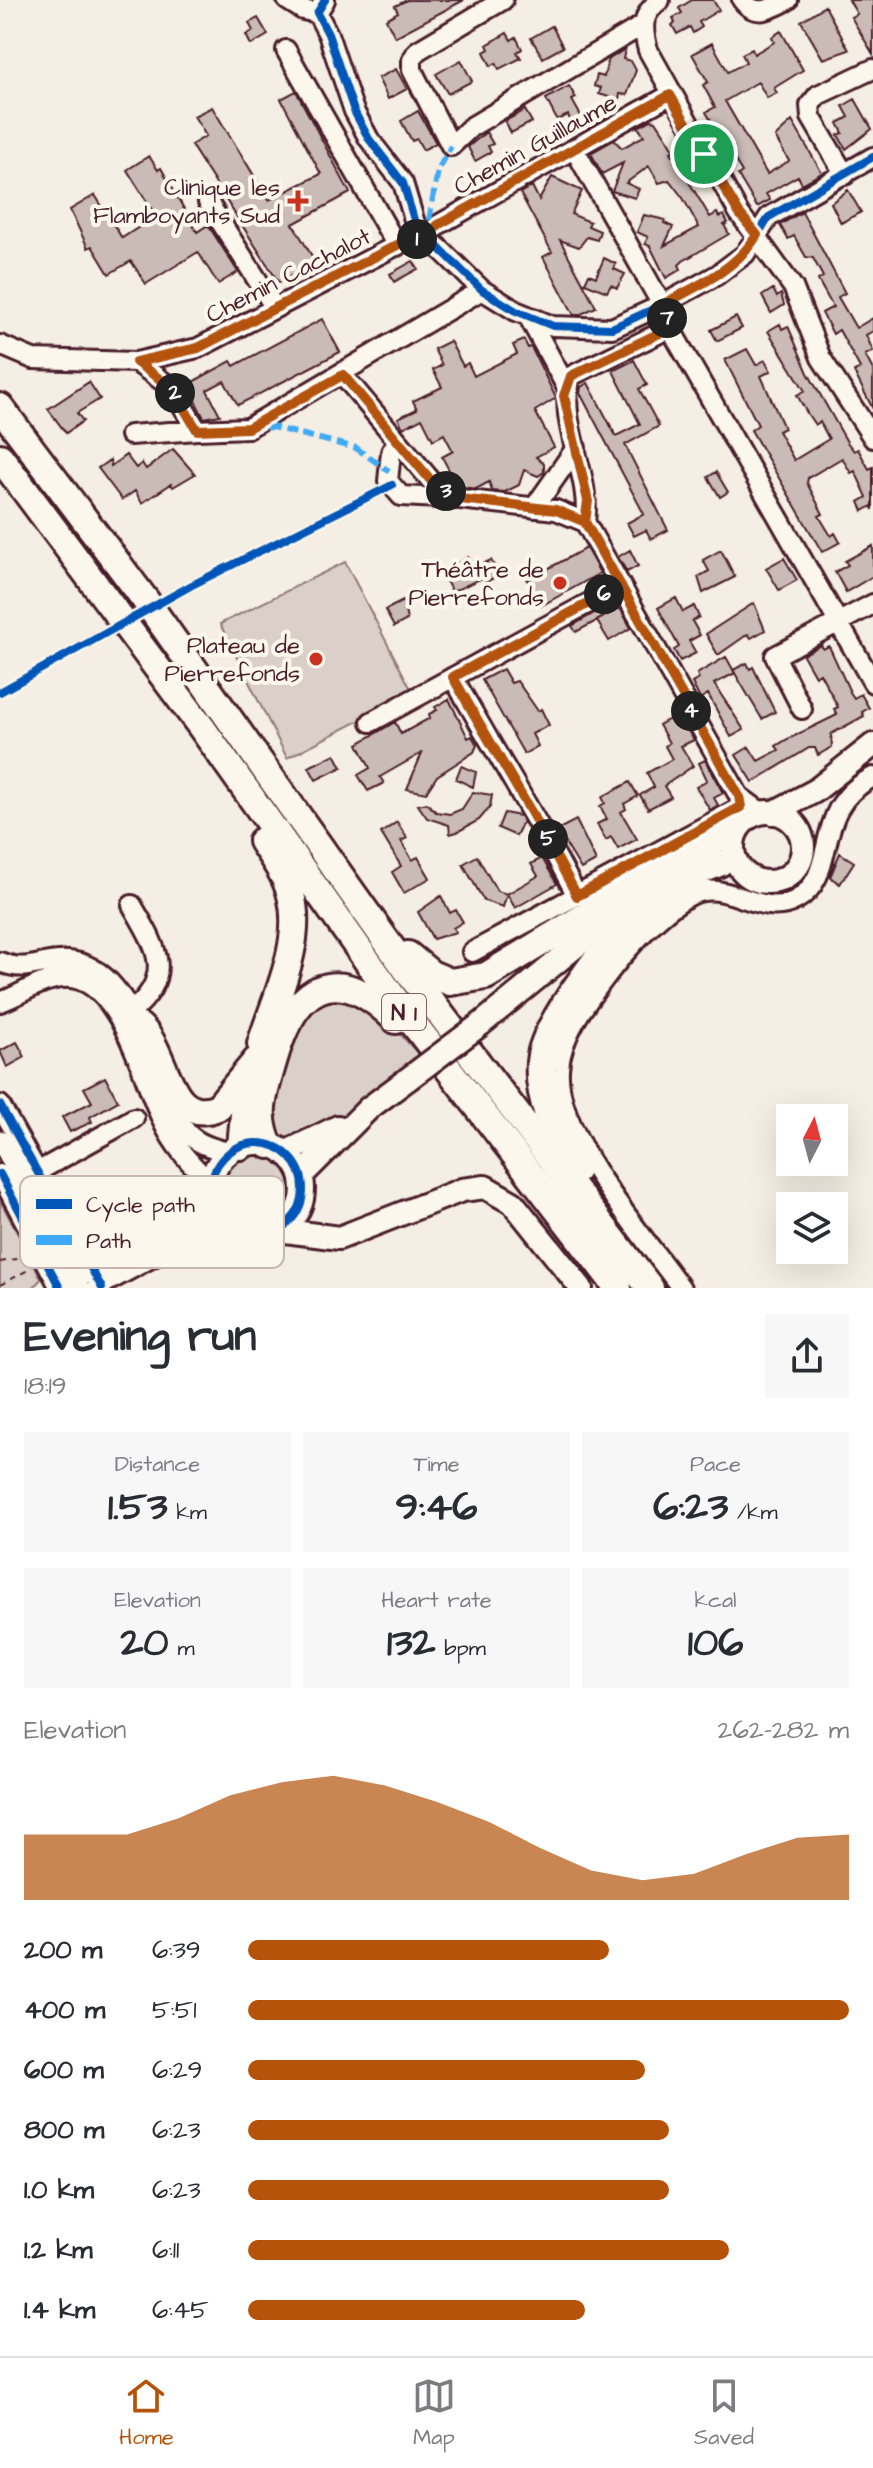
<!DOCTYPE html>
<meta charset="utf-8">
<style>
body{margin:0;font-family:"Architects Daughter",sans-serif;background:#f7f7f7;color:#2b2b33;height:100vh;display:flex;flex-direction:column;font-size:30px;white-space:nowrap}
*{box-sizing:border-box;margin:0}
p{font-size:26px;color:#7c7c81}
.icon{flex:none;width:44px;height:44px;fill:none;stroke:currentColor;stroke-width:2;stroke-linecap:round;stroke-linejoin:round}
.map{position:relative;height:1288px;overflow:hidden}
.side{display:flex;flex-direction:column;background:#fff;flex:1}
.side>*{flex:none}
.needle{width:52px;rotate:6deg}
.tools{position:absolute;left:776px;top:1104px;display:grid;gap:16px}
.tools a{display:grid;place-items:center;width:72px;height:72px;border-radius:0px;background:#fff;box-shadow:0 8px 32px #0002;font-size:40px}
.pin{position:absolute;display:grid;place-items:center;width:68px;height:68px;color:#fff;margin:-34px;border:4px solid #fff;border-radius:50%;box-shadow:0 2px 8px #0007}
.km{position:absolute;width:40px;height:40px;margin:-20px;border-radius:50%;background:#222;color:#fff;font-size:22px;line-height:40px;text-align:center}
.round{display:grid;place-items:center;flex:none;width:84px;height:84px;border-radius:0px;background:#f7f7f7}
.head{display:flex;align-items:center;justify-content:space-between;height:136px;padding:0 24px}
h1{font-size:44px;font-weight:800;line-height:60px}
.stats{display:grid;grid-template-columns:repeat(3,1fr);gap:12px;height:136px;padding:8px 24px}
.stats div{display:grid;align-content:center;border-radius:0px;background:#f7f7f7;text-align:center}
.stats b{font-size:40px;font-weight:800}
.stats small{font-size:22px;font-weight:400}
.stats p{font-size:22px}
.chart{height:224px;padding:16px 24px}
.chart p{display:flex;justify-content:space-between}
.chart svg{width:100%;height:144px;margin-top:8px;fill:#b45309;opacity:.7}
ul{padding:0 24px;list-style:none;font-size:26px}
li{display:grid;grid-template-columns:128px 96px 1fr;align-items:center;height:60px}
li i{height:20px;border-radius:10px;background:#b45309}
.tabs{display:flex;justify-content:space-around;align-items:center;height:112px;border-top:2px solid #e1e1e2;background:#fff;font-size:22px;color:#7c7c81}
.tabs a{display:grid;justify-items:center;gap:4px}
.tabs .active{color:#b45309}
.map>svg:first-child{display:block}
.green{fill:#dbd0c9;stroke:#92787a;stroke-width:2}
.building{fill:#cabbb6;stroke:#4a1f2b;stroke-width:2}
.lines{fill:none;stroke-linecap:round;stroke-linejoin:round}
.minor-casing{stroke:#4a1f2b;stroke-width:24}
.major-casing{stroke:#4a1f2b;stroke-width:28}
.highway-casing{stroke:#4a1f2b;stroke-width:32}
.path{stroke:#4a1f2b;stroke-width:2;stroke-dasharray:6 6;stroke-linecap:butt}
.minor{stroke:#fbf7ec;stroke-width:18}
.major{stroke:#fbf7ec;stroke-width:22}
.highway{stroke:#fbf7ec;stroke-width:26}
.major-bridge-casing{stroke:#4a1f2b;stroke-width:28;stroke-linecap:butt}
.path-bridge{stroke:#4a1f2b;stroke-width:2;stroke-dasharray:6 6;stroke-linecap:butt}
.major-bridge{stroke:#fbf7ec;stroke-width:22}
.quiet{stroke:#3fa9f5;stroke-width:6;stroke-dasharray:12 6;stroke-linecap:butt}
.cycleway-casing{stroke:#fbf7ec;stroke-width:13}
.cycleway{stroke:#0057b8;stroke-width:8}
.route-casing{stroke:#fff;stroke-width:16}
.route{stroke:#b45309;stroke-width:10}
.poi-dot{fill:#c8321e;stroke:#fbf7ec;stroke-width:3}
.labels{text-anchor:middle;stroke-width:8;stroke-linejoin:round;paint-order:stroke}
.shield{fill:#fbf7ec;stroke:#7f6065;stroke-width:2}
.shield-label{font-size:22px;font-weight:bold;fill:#4a1f2b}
.street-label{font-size:24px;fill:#4a1f2b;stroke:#fbf7ec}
.poi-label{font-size:24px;fill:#4a1f2b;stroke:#fbf7ec;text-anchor:end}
.key{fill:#fbf7ec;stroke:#c6b6b2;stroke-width:2}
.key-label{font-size:22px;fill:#4a1f2b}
</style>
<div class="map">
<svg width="873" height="1288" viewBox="0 0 873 1288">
<rect width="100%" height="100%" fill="#f4eee4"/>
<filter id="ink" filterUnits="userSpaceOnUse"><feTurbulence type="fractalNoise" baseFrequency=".0125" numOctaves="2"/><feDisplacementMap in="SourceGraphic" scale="16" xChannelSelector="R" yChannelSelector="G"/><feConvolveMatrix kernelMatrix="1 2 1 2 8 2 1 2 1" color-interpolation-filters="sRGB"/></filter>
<g filter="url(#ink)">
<path class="green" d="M345 562 413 693 287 758 220 624Z
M331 995 380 1012 421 1057C394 1077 329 1133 299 1139 290 1141 282 1137 275 1133L266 1104 294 1020Z
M218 1191a39 39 0 1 1 78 0a39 39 0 1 1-78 0Z
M0 1200 41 1279 33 1288H0Z"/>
<path class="building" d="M407 0H464L395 37 386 19 398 12 395 6Z
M692 0H713L719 10 699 22 702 27 693 33 690 27 677 34 672 25 675 23 673 18 682 13 679 8Z
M849 0H873V54L851 17 857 14Z
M825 6 849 50 823 59 801 21Z
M258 18 268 35 251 45 246 35 253 31 249 23Z
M552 26 563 47 543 58 531 38Z
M781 31 803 70 774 88 777 93 767 98 758 82 725 101 767 174 789 161 775 137 792 121 822 173 802 184 798 176 766 194 770 200 757 207 738 175 742 172 706 112 715 107 703 85 708 82 692 54 712 43 728 72 746 62 742 54 752 49 754 54 774 42 772 37Z
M507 33 511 40 516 37 522 49 517 52 521 58 499 69 496 63 491 66 484 52 489 49 487 45Z
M625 49 623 59 631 61 636 70 627 95 620 94 619 100 599 94 601 88 594 86 597 75 604 77 608 60Z
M461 60 472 81 448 94 436 74Z
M396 69 407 89 388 99 378 78Z
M569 86 576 98 572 100 582 118 572 124 568 115 557 120 546 99Z
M296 91 350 193 293 224 316 263 279 283 191 145 206 136 194 116 212 107 269 200 321 174 281 99Z
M855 99 872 129 846 149 838 135 843 133 838 123 849 117 843 106Z
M525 110 532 122 511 133 505 121Z
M418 111 436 143 423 150 417 139 412 141 401 121Z
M651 120 656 121 669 141 674 150 671 152 710 217 717 213 719 217 724 215 728 223 724 225 729 234 683 261 679 265 681 269 666 278 650 246 645 244 648 237 637 232 644 215 665 220 664 223 673 227 664 246 699 227 683 198 669 180 659 183 649 166 626 183 639 189 635 198 612 191 623 163 602 174 591 153 614 140 622 148 644 136 638 127Z
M486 132 493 144 488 146 491 152 475 161 468 147Z
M149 156 158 170 161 168 197 232 208 225 238 272 218 284 198 252 146 284 131 261 109 274 92 246 88 248 70 210 95 195 122 238 156 216 127 170Z
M552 177 582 191 571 214 590 222 588 226 600 231 597 240 587 237 579 247 560 240 596 307 579 315H574L543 257 552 252 520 193 532 186 539 200Z
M848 190 861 212 841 223 831 203Z
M802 212 845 293 838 297 856 328 873 318V331L866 335 873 351 865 355 873 370V409L854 372 860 368 839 330 833 334 822 313 833 307 818 280 823 277 813 258 806 257 794 236 788 239 780 225Z
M604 258 616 264 614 269 625 274 617 288 611 285 607 292 585 283 589 274 596 277Z
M413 261 418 269 394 282 390 274Z
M773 289 777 297 781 294 784 305 771 313 762 296Z
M736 317 742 328 717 341 711 330Z
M322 319 340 352 238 405 224 381 207 390 220 415 204 418 187 385 231 361 234 366Z
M780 324 782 329 788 326 808 373 847 442 854 451 858 449 869 469 873 467V510L872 506 863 511 859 502 867 497 855 471 851 473 842 458 808 478 807 483 823 514 819 516 831 536 835 533 840 542 822 552 751 430 758 425 725 360 747 349 756 365 765 360 771 371 761 376 784 428 778 431 794 460 829 439 820 422 815 425 807 413 797 395 805 391 768 331Z
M524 340 528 348 531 347 556 398 535 411 554 447 536 457 544 464V472L538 476 524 470 519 485 505 492 492 491 489 482 476 489 464 487 456 483 442 457 453 451 444 434 433 440 422 418 403 428 398 418 417 409 413 401 442 387 433 370 442 365 434 349 450 341 463 366 468 363 474 376 517 354 513 345Z
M634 360 647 385 639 389 659 426 625 445 668 530 651 539 646 530 634 536 627 523 644 514 580 393 581 387 588 383 616 436 640 424 613 371Z
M89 382 100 399 77 413 83 421 66 433 48 409Z
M173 449 195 474 173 487 171 484 142 503 135 491 122 500 98 468 110 460 111 466 126 455 136 468 142 463 146 469Z
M716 472 728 492 720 497 708 477Z
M873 546V576L846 592 835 572 848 565 845 561Z
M586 548 600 573 541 606 527 580Z
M630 550 638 566 627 572 618 557Z
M721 550 735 577 703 593 698 577 709 571 703 560Z
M468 557 474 568 491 560 499 575 486 582 484 577 452 592 441 572Z
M784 558 797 580 779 590 766 568Z
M676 598 683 612 694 606 699 617 692 621 700 635 689 641 696 653 680 661 674 650 679 647 658 608Z
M403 601 407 620 394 627 385 610Z
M754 603 765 630 751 638 748 634 718 655 706 634Z
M620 608 631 628 609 641 597 621Z
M598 611 602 618 576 632 572 626Z
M821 645 823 649 829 646 850 692 854 698 861 694 869 708 862 712 864 716 831 734 832 747 818 755 815 748H809L753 782 736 755 749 747 758 761 779 750 776 746 786 740 837 715 834 709 838 707 820 673 815 676 803 655Z
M726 657 735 673 714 684 744 730 731 737 708 694 700 699 692 683 699 679 697 674Z
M747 663 750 669 753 667 775 712 762 719 733 670Z
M503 669 511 683 517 681 538 711 541 709 549 725 532 734 538 746 524 754 482 680Z
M449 699 468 738 472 736 477 745 474 752 437 776 426 793 407 789 422 753 380 777 384 783 368 791 358 775 370 768 358 744 395 722 401 734 430 718 429 714 437 710 435 707Z
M677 715 694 740 681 746 693 766 664 786 671 797 648 809 640 795 654 787 647 773 672 759 665 746 669 743 659 725Z
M335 754 342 767 316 780 309 767Z
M705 760 723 793 714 798 718 805 710 810 696 787 707 780 699 763Z
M461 766 476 772 473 787 456 779Z
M630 782 638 796 624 804 626 809 621 812 637 839 618 849 611 837 606 840 597 824 607 819 600 806 605 803 602 797Z
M473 792 492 795 490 807 479 820 457 832 450 834 449 825 427 818 418 805 427 803 436 812 450 814 462 809Z
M504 813 520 816 523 821 516 836 498 828Z
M576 820 596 861 581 869 557 830Z
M397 822 407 838 401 841 412 860 418 857 430 878 404 893 392 872 401 866 381 833Z
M840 853 854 862 840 884 830 877Z
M477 856 497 891 507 894 538 876 531 864 542 858 557 884 515 908 507 894 503 907 484 901 463 864Z
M441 896 450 913 456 910 463 922 453 928 456 932 433 939 418 912Z
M17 1042 25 1057 7 1067 0 1051Z
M105 1077 118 1101 90 1117 92 1122 70 1132 62 1117 92 1102 84 1088Z"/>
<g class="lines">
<defs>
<path id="minor" d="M287 0 303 10 317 13
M325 0 317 13 328 34 354 111 369 139 403 183 418 233 438 247 482 290 516 311 553 326 612 328 662 305 717 275 745 254 769 217 873 157
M503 0 417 51 412 60V70L451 146 471 127 643 25
M660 0C641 14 642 28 648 50L739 213 793 287 821 358 873 438
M742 0C756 18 771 9 788 0
M286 50 397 246
M575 150 662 305 670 328 873 683
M845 175 811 117 810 105 818 95 873 69
M208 202 275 308
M426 238 438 225 670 95
M528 316 567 388
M0 345 33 359 136 362 198 348 407 240 426 238
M136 362 172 388 197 430 248 428 482 290
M343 375 433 483 460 499 556 510 585 522
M130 435 197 430
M396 443 391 452 388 481 401 496 459 499
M534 508 576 448
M585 522 739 796 743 823
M585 522C592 473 556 424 571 376L670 328
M453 677C494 751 539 821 577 896
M802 709 775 656 873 604
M371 722 620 586
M739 796 762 813
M472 952 741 807
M0 962C20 970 29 966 49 962 102 952 123 998 145 1036
M0 1002C21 995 41 979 63 978 123 973 145 1094 168 1132 179 1152 195 1168 211 1184
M131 1012C176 975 156 947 132 905
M166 1090C181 1130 187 1144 230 1152
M0 1105 102 1288
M0 1140 80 1288
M37 1172 134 1118
M0 1174 60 1288
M58 1288 194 1217 212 1193
M96 1288 201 1231 227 1224
M681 1288C643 1235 555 1135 559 1070 560 1037 585 1004 604 979 624 952 661 910 691 895 726 877 761 920 796 900 842 873 808 810 873 777"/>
<path id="major" d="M733 847a35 35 0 1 1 70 0a35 35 0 1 1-70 0Z
M773 813 815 791 873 745
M648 885 667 866 737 830
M481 1024 638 895
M211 1189a46 46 0 1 1 92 0a46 46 0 1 1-92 0Z
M285 1153 338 1127
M301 1176 369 1108 408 1079
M278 1230 339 1238 462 1190 485 1187 513 1203 581 1288"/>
<path id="highway" d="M0 407 143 597 409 973 650 1288
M0 457 202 728 393 997 618 1288
M408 955 431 974 450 982 486 976 658 872
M140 1027C168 1052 167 1127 218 1107L256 1061
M261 1044C275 999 304 943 291 895 286 875 272 857 262 841
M269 1145C255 1115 264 1093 273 1062 294 987 334 958 396 1020
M241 1146 246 1093
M576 1170C556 1141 534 1092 541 1055 548 1017 612 937 640 909 663 888 691 874 719 863"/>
</defs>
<use href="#minor" class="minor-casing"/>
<use href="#major" class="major-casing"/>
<use href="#highway" class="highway-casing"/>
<path class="path" d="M0 1262 27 1257
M0 1285 32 1268"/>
<use href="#minor" class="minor"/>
<use href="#major" class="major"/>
<use href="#highway" class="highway"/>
<defs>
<path id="major-bridge" d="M408 1079 481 1024"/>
</defs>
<use href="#major-bridge" class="major-bridge-casing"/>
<path class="path-bridge" d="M0 697 194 590V587"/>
<use href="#major-bridge" class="major-bridge"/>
<path class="quiet" d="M426 238 438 170 451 146
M248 428 272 427 356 448 389 471"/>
<defs>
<path id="cycleway" d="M325 0 317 13 328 34 354 111 369 139 403 183 418 233 438 247 482 290 516 311 553 326 612 328 662 305 717 275 745 254 769 217 873 157
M0 692 192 585 392 485
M0 1105 102 1288
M211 1189a46 46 0 1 1 92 0a46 46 0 1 1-92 0Z
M0 1174 60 1288"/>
</defs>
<use href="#cycleway" class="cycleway-casing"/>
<use href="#cycleway" class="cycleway"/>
</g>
</g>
<g class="lines" filter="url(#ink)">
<defs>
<path id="route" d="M704 154 670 95 438 225 426 238 407 240 198 348 136 362 172 388 197 430 248 428 343 375 433 483 460 499 556 510 585 522 739 796 741 807 577 896C539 821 494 751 453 677L620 586 585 522 588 501 564 396 571 376 670 328 662 305C697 286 736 270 757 235L739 213 704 154"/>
</defs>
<use href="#route" class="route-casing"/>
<use href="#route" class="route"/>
</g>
<g class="poi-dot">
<path d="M294 189h8v8h8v8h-8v8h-8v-8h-8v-8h8z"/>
<circle cx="560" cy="583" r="8"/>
<circle cx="316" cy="659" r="8"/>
</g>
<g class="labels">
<rect class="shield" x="382" y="994" width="44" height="36" rx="6"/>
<g class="shield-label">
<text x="404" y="1020">N 1</text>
</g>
<g class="street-label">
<text transform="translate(535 144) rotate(-29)" y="8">Chemin Guillaume</text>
<text transform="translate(288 275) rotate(-27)" y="8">Chemin Cachalot</text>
</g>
<g class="poi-label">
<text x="280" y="195">Clinique les<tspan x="280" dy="28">Flamboyants Sud</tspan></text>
<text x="544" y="577">Théâtre de<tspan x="544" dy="28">Pierrefonds</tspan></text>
<text x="300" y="653">Plateau de<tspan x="300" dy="28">Pierrefonds</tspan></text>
</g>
</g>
<rect x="20" y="1176" width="264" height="92" rx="12" class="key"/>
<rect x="36" y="1199" width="36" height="10" fill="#0057b8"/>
<rect x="36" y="1235" width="36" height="10" fill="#3fa9f5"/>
<g class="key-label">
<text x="86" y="1212">Cycle path</text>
<text x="86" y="1248">Path</text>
</g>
</svg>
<div class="tools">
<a><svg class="needle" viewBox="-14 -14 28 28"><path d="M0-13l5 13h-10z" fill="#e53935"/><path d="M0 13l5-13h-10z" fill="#7c7c81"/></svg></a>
<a><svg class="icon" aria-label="layers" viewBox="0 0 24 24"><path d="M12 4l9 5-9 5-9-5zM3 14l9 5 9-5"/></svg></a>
</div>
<div class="pin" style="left:704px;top:154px;background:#1e9e55"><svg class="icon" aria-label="arrive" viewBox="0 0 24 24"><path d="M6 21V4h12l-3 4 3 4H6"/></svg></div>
<b class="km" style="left:417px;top:239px">1</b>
<b class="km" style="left:175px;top:393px">2</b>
<b class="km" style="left:446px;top:491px">3</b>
<b class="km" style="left:691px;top:711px">4</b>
<b class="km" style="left:548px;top:839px">5</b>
<b class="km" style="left:604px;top:594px">6</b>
<b class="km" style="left:667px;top:318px">7</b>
</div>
<section class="side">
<div class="head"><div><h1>Evening run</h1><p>18:19</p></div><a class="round"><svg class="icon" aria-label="share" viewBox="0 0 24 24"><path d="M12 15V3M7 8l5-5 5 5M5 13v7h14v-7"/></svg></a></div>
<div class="stats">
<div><p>Distance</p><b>1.53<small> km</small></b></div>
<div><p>Time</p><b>9:46</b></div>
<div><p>Pace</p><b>6:23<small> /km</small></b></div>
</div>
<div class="stats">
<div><p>Elevation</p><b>20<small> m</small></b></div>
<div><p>Heart rate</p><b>132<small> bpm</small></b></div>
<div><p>kcal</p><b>106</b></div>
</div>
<div class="chart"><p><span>Elevation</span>262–282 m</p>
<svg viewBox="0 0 160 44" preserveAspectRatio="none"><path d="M0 44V24L10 24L20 24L30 19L40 12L50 8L60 6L70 9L80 14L90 20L100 28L110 35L120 38L130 36L140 30L150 25L160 24V44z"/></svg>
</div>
<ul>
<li><b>200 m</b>6:39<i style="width:60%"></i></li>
<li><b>400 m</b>5:51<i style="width:100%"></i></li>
<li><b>600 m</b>6:29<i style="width:66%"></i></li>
<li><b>800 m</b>6:23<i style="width:70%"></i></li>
<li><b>1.0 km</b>6:23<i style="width:70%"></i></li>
<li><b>1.2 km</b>6:11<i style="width:80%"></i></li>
<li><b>1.4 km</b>6:45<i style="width:56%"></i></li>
</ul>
</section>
<nav class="tabs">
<a class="active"><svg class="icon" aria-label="home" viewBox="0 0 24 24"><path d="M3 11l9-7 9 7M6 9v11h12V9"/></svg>Home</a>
<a><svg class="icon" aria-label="map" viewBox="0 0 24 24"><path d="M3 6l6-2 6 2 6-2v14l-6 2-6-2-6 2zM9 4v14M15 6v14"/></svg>Map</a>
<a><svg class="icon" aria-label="saved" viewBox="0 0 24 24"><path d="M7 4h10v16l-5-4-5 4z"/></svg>Saved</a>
</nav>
